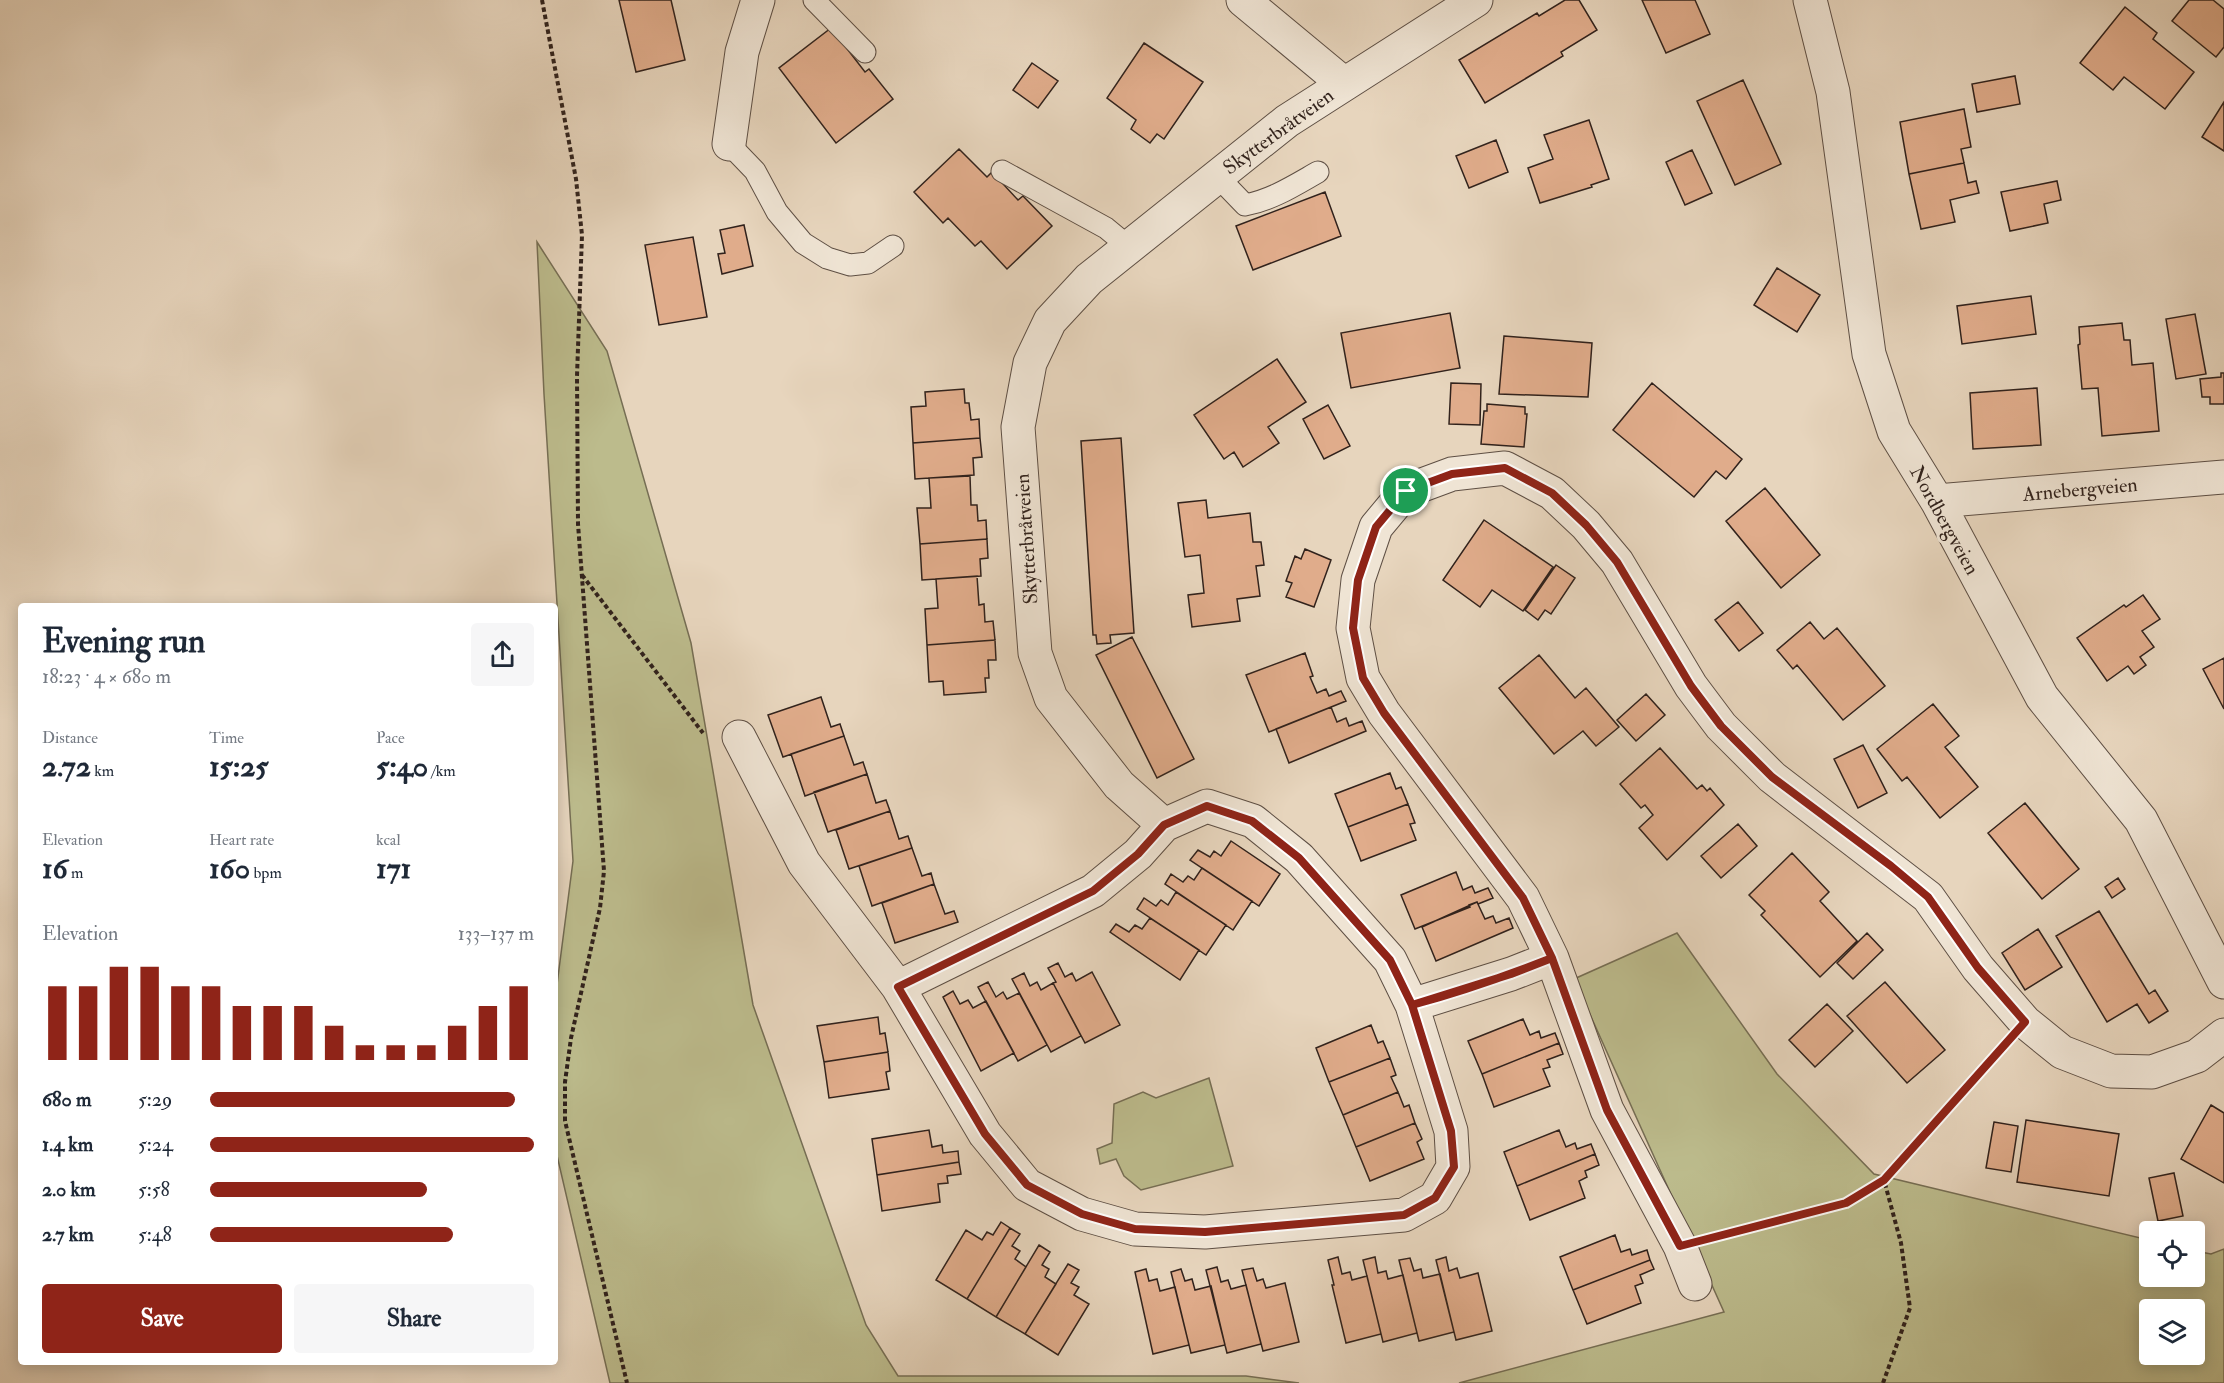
<!DOCTYPE html>
<meta charset="utf-8">
<style>
body{margin:0;font-family:"IM FELL Double Pica",serif;background:#f6f6f7;color:#1f2937;height:100vh;display:flex;flex-direction:column;font-size:22px;white-space:nowrap}
*{box-sizing:border-box;margin:0}
p{font-size:20px;color:#747a83}
.icon{flex:none;width:33px;height:33px;fill:none;stroke:currentColor;stroke-width:2;stroke-linecap:round;stroke-linejoin:round}
.map{position:relative;flex:1;overflow:hidden}
.sheet{position:absolute;left:18px;top:603px;width:540px;height:762px;display:flex;flex-direction:column;background:#fff;border-radius:6px;box-shadow:0 3px 15px #0003}
.sheet>*{flex:none}
.tools{position:absolute;left:2139px;top:1221px;display:grid;gap:12px}
.tools a{display:grid;place-items:center;width:66px;height:66px;border-radius:6px;background:#fff;box-shadow:0 3px 15px #0003;font-size:30px}
.pin{position:absolute;display:grid;place-items:center;width:51px;height:51px;color:#fff;margin:-26px;border:3px solid #fff;border-radius:50%;box-shadow:0 2px 6px #0007}
.round{display:grid;place-items:center;flex:none;width:63px;height:63px;border-radius:6px;background:#f6f6f7}
.headline{display:flex;align-items:center;justify-content:space-between;height:102px;padding:0 24px}
h1{font-size:33px;font-weight:800;line-height:45px}
.stats{display:grid;grid-template-columns:repeat(3,1fr);gap:9px;height:102px;padding:6px 24px}
.stats div{display:grid;align-content:center}
.stats b{font-size:30px;font-weight:800}
.stats small{font-size:16px;font-weight:400}
.stats p{font-size:16px}
.chart{height:168px;padding:12px 24px}
.chart p{display:flex;justify-content:space-between}
.chart svg{width:100%;height:108px;margin-top:6px;stroke:#8f2418;stroke-width:6}
.cta{display:flex;gap:12px;margin-top:auto;padding:12px 24px}
.cta a{flex:1;height:69px;border-radius:6px;background:#8f2418;color:#fff;font-size:24px;font-weight:800;line-height:69px;text-align:center}
.cta a+a{background:#f6f6f7;color:#1f2937}
ul{padding:0 24px;list-style:none;font-size:20px}
li{display:grid;grid-template-columns:96px 72px 1fr;align-items:center;height:45px}
li i{height:15px;border-radius:8px;background:#8f2418}
.map>svg:first-child{display:block}
.green{fill:#bcbb8c;stroke:#766e54;stroke-width:1.5;fill-rule:evenodd}
.building{fill:#e0ac8b;stroke:#31221c;stroke-width:1.5}
.lines{fill:none;stroke-linecap:round;stroke-linejoin:round}
.lane-casing{stroke:#5e4f44;stroke-width:23}
.street-casing{stroke:#5e4f44;stroke-width:35}
.path{stroke:#31221c;stroke-width:4;stroke-dasharray:4.5 3;stroke-linecap:butt}
.lane{stroke:#efe4d4;stroke-width:21}
.street{stroke:#efe4d4;stroke-width:33}
.route-casing{stroke:#fff;stroke-width:12}
.route{stroke:#8f2418;stroke-width:8}
.labels{text-anchor:middle;stroke-width:6;stroke-linejoin:round;paint-order:stroke}
.street-label{font-size:20px;fill:#31221c;stroke:#efe4d4}
</style>
<div class="map">
<svg width="2224" height="1383" viewBox="0 0 2224 1383">
<rect width="100%" height="100%" fill="#e7d5bd"/>
<filter id="stains"><feTurbulence type="fractalNoise" baseFrequency=".00333" numOctaves="4"/><feColorMatrix values="0 0 0 0 .2 0 0 0 0 .09 0 0 0 0 .02 0 0 0 .5 -.17"/></filter>
<radialGradient id="worn" r=".72"><stop offset=".6" stop-color="#630" stop-opacity="0"/><stop offset="1" stop-color="#630" stop-opacity=".3"/></radialGradient>
<path class="green" d="M537 242 607 351 691 643 753 1005 866 1325 898 1376H1246L1299 1383H610L555 1147V1000L573 861 544 394Z
M1677 933 1777 1074 1874 1174 2149 1240 2150 1276H2194L2195 1251 2211 1254 2224 1249V1383H1459L1724 1312 1574 979ZM2150 1310H2194V1354H2150Z
M1209 1078 1233 1166 1141 1190 1124 1176 1116 1159 1100 1164 1097 1149 1112 1143 1114 1104 1143 1092 1156 1098Z"/>
<path class="building" d="M619 0H671L685 60 636 72Z
M1565 0H1579L1597 30 1561 52 1563 56 1485 103 1459 60 1537 13 1539 16Z
M1642 0H1695L1710 34 1666 53Z
M2189 0H2213L2224 9V47L2216 57 2172 21Z
M2125 7 2157 33 2153 39 2194 72 2165 109 2124 77 2113 90 2080 63Z
M831 28 865 72 869 69 893 99 836 143 779 68Z
M1144 43 1203 82 1164 139 1157 134 1150 143 1131 129 1136 120 1107 98Z
M1032 63 1058 81 1038 108 1013 90Z
M2015 76 2020 104 1977 112 1972 84Z
M1743 80 1781 164 1735 185 1697 101Z
M2224 102V151L2202 137Z
M1964 109 1971 147 1961 149 1964 163 1909 174 1900 122Z
M1589 120 1609 179 1591 185 1592 187 1540 203 1528 168 1553 159 1544 135Z
M1496 140 1508 172 1469 188 1456 156Z
M959 149 987 177 992 172 1018 200 1023 196 1052 226 1007 269 981 241 975 246 948 218 943 223 914 192Z
M1692 150 1712 193 1685 205 1666 162Z
M1964 163 1968 183 1976 181 1979 193 1950 200 1955 222 1921 229 1909 174Z
M2057 181 2061 200 2044 204 2048 223 2010 231 2001 192Z
M1325 192 1341 236 1253 270 1236 226Z
M744 225 753 266 722 274 718 254 725 253 720 230Z
M693 237 707 317 659 325 645 245Z
M1777 268 1820 295 1797 332 1754 305Z
M2031 296 2036 334 1962 344 1957 306Z
M1450 313 1460 368 1351 388 1341 333Z
M2195 314 2206 374 2176 379 2166 319Z
M2122 323 2124 340H2130L2132 365 2153 363 2159 431 2102 436 2098 388 2082 389 2078 345 2080 344 2079 327Z
M1504 336 1592 343 1588 397 1499 394Z
M1277 359 1306 402 1268 427 1279 443 1243 467 1234 452 1224 459 1194 415Z
M2221 373H2224V404H2210V397H2202L2200 379 2221 377Z
M1451 383 1481 384 1480 425 1449 424Z
M1652 383 1742 459 1726 479 1716 471 1694 497 1613 430Z
M2037 388 2041 445 1973 449 1970 393Z
M964 389 965 403H969L971 420 979 419 980 438 913 443 911 407 926 406 925 392Z
M1487 404 1525 407V414H1527L1524 447 1481 444 1484 411H1487Z
M1328 405 1350 446 1324 459 1303 419Z
M980 438 982 457 973 458 974 475 915 479 913 443Z
M1121 438 1134 633 1110 635 1111 643 1097 644 1096 635H1093L1081 441Z
M970 476 971 505H977L978 521 986 520 987 539 920 544 917 508H931L929 478Z
M1765 488 1820 555 1781 588 1726 521Z
M1206 500 1208 518 1250 513 1253 542H1261L1264 565 1256 566 1260 596 1237 599 1240 621 1192 627 1188 595 1204 593 1200 555 1185 557 1178 503Z
M1484 520 1553 567 1523 611 1492 590 1480 607 1443 580Z
M987 539 988 558 980 559 981 576 922 580 920 544Z
M1305 549 1331 560 1314 607 1286 597 1292 583 1286 581 1295 556 1301 559Z
M1556 565 1575 578 1551 614 1545 610 1538 620 1525 610Z
M977 576 979 605 984 604 985 622 993 621 995 640 927 645 925 609 938 608 936 579Z
M2143 595 2160 619 2142 631 2154 647 2140 657 2146 665 2134 674 2128 666 2107 681 2077 638 2124 605 2126 607Z
M1738 602 1763 633 1739 651 1715 620Z
M1810 622 1824 639 1837 628 1885 686 1843 720 1797 665 1793 669 1777 650Z
M1132 637 1194 759 1157 778 1096 655Z
M995 640 996 660H988L989 678H985L986 692 944 695 943 681 929 682 927 645Z
M1305 653 1313 676 1310 677 1317 693 1326 689 1329 696 1341 691 1346 701 1269 732 1246 675Z
M1539 655 1575 698 1586 688 1619 727 1596 746 1583 731 1554 754 1499 688Z
M2224 658V709L2203 669Z
M1646 694 1665 715 1636 741 1617 720Z
M821 697 831 727 840 724 844 736 783 757 768 715Z
M1933 704 1959 736 1945 747 1978 787 1940 818 1907 777 1902 781 1877 749Z
M1331 707 1337 722 1346 718 1349 726 1362 721 1366 731 1289 763 1276 729Z
M844 736 854 765 863 762 867 774 805 796 791 754Z
M1863 745 1887 793 1858 808 1834 759Z
M1660 748 1697 789 1702 785 1707 791 1710 788 1724 805 1667 860 1639 828 1653 815 1645 805 1641 808 1620 784Z
M1390 773 1396 789 1401 787 1408 804 1348 827 1335 794Z
M867 774 876 803 886 800 890 811 828 832 814 792Z
M2025 803 2079 869 2042 899 1988 833Z
M1408 804 1415 823 1410 824 1416 840 1361 861 1348 827Z
M890 811 899 839 908 836 912 848 849 869 836 830Z
M1738 824 1757 846 1721 878 1701 856Z
M1231 841 1280 874 1259 906 1190 860 1198 850 1210 857 1214 851 1221 856Z
M912 848 922 876 931 873 934 884 872 906 859 866Z
M1792 853 1829 892 1820 901 1857 941 1820 977 1761 915 1765 911 1749 895Z
M1202 868 1252 901 1233 930 1165 884 1171 874 1183 882 1188 876 1194 880Z
M1456 872 1463 890 1472 886 1475 893 1488 888 1493 898 1478 904 1477 902 1469 905 1470 907 1415 929 1401 895Z
M2118 878 2125 889 2112 898 2105 887Z
M934 884 945 914 954 911 958 922 895 943 882 903Z
M1176 892 1226 925 1206 955 1137 909 1144 898 1156 906 1161 900 1168 905Z
M1477 902 1485 919 1493 916 1496 923 1509 918 1513 928 1436 961 1422 927Z
M2099 911 2149 994 2155 990 2168 1011 2149 1023 2137 1004 2107 1022 2056 936Z
M1150 918 1199 950 1180 980 1110 932 1116 924 1129 932 1135 925 1142 929Z
M2038 929 2062 967 2025 990 2002 953Z
M1867 933 1883 950 1853 979 1837 963Z
M1058 963 1065 977 1072 973 1076 981 1092 972 1120 1025 1085 1043 1053 983 1056 982 1048 968Z
M1024 973 1030 986 1037 982 1041 990 1053 983 1081 1036 1051 1052 1012 979Z
M988 982 996 997 1003 992 1007 999 1019 993 1047 1045 1018 1061 978 987Z
M1885 982 1945 1050 1907 1083 1847 1016Z
M953 991 960 1004 968 1000 973 1008 986 1001 1014 1053 981 1071 943 997Z
M1827 1004 1853 1031 1815 1067 1789 1040Z
M878 1017 880 1034 885 1033 888 1052 824 1062 817 1026Z
M1523 1019 1530 1035 1539 1031 1541 1038 1555 1033 1559 1043 1482 1074 1468 1041Z
M1371 1025 1378 1043 1383 1041 1390 1058 1329 1082 1316 1048Z
M1559 1043 1563 1054 1547 1060 1550 1067 1543 1069 1550 1086 1494 1107 1482 1074Z
M888 1052 890 1071 886 1072 889 1089 829 1098 824 1062Z
M1390 1058 1396 1075 1391 1077 1398 1092 1343 1115 1329 1082Z
M1398 1092 1404 1107 1409 1105 1415 1123 1356 1147 1343 1115Z
M2211 1105 2224 1113V1183L2181 1159Z
M2026 1120 2119 1134 2109 1196 2017 1182Z
M1994 1122 2018 1126 2011 1172 1986 1168Z
M1415 1123 1422 1139 1417 1142 1424 1159 1370 1181 1356 1147Z
M929 1130 932 1147 942 1145 943 1153 958 1151 959 1162 877 1175 872 1139Z
M1559 1130 1566 1147 1575 1143 1577 1149 1591 1144 1595 1154 1517 1186 1504 1152Z
M1595 1154 1599 1165 1585 1171 1587 1177 1579 1181 1585 1198 1530 1220 1517 1186Z
M959 1162 961 1174 947 1176 948 1183 938 1184 940 1202 882 1211 877 1175Z
M2174 1173 2183 1216 2158 1221 2149 1178Z
M1001 1222 1010 1228 967 1299 936 1280 966 1230 982 1240 987 1232 993 1235Z
M1010 1228 1020 1234 1012 1246 1020 1251 1015 1259 1026 1267 996 1317 967 1299Z
M1615 1235 1621 1252 1630 1249 1632 1255 1647 1250 1650 1260 1573 1290 1560 1257Z
M1039 1245 1050 1252 1042 1265 1049 1269 1045 1277 1056 1284 1025 1334 996 1317Z
M1338 1257 1342 1274 1350 1272 1352 1280 1367 1276 1381 1334 1346 1343 1332 1285H1334L1328 1260Z
M1375 1257 1378 1273 1386 1271 1388 1279 1403 1275 1417 1333 1383 1342 1363 1260Z
M1446 1257 1449 1271 1457 1268 1460 1278 1478 1273 1492 1331 1456 1340 1436 1260Z
M1410 1258 1414 1271 1421 1269 1423 1278 1440 1274 1454 1332 1419 1341 1399 1260Z
M1650 1260 1654 1269 1640 1275 1643 1283 1635 1286 1641 1303 1587 1324 1573 1290Z
M1068 1264 1079 1270 1071 1283 1079 1287 1074 1295 1089 1304 1058 1355 1025 1334Z
M1217 1267 1221 1282 1228 1280 1231 1289 1246 1285 1261 1344 1227 1353 1206 1270Z
M1253 1268 1257 1281 1263 1279 1266 1288 1285 1283 1299 1342 1263 1351 1242 1270Z
M1146 1269 1149 1281 1157 1279 1160 1291 1175 1287 1189 1345 1153 1354 1135 1272Z
M1181 1269 1185 1281 1192 1279 1195 1290 1211 1286 1225 1345 1191 1353 1171 1272Z"/>
<g class="lines">
<defs>
<path id="lane" d="M814 0 865 52
M729 144 755 171 777 212 803 243 827 258 850 265 868 263 893 246
M1002 171 1106 228 1129 247
M1217 176 1245 205C1272 200 1295 185 1318 172"/>
<path id="street" d="M1243 0 1343 83
M1810 0 1833 92 1869 354 1894 431 1937 501 2042 697 2141 820 2224 982
M729 144 742 52 758 0
M1937 501 2224 477
M739 737 804 863 898 987 985 1134 1027 1185 1082 1214 1135 1229 1205 1232 1404 1215 1435 1198 1453 1167 1451 1131 1412 1005 1390 960 1299 858 1253 821 1207 806 1164 825 1138 854 1093 891 898 987
M1164 825 1119 785 1051 698 1035 653 1018 427 1030 363 1050 321 1089 279 1287 121 1476 0
M1412 1005 1511 974 1552 958
M1695 1284 1680 1246 1607 1110 1552 958 1523 898 1384 713 1363 678 1353 628 1358 580 1376 527 1406 491 1452 474 1505 468 1552 493 1586 525 1617 562 1691 686 1721 726 1772 777 1928 897 1978 968 2025 1022 2062 1052 2111 1071 2152 1072 2197 1056 2224 1035"/>
</defs>
<use href="#lane" class="lane-casing"/>
<use href="#street" class="street-casing"/>
<path class="path" d="M542 0 576 179 582 235 577 376 578 524 604 871 600 908 571 1038 565 1082V1121L627 1383
M582 575 703 733
M1714 1237 1846 1203 1884 1180 2001 1049
M1883 1383 1910 1308 1901 1243 1884 1180"/>
<use href="#lane" class="lane"/>
<use href="#street" class="street"/>
</g>
<g class="lines">
<defs>
<path id="route" d="M1406 491 1376 527 1358 580 1353 628 1363 678 1384 713 1523 898 1552 958 1511 974 1412 1005 1451 1131 1454 1167 1435 1198 1404 1215 1205 1232 1135 1229 1082 1214 1027 1185 985 1134 898 987 1093 891 1138 854 1164 825 1207 806 1252 821 1299 858 1390 960 1412 1005C1460 992 1506 976 1552 958L1607 1110 1680 1246 1846 1203 1884 1180 2025 1022 1978 968 1928 897 1891 866 1772 777 1721 726 1691 686 1617 562 1586 525 1552 493 1505 468 1452 474 1406 491"/>
</defs>
<use href="#route" class="route-casing"/>
<use href="#route" class="route"/>
</g>
<g class="labels">
<g class="street-label">
<text transform="translate(1278 131) rotate(-36)" y="7">Skytterbråtveien</text>
<text transform="translate(2080 489) rotate(-5)" y="7">Arnebergveien</text>
<text transform="translate(1945 520) rotate(61)" y="7">Nordbergveien</text>
<text transform="translate(1026 539) rotate(-94)" y="7">Skytterbråtveien</text>
</g>
</g>
<rect width="100%" height="100%" filter="url(#stains)"/>
<rect width="100%" height="100%" fill="url(#worn)"/>
</svg>
<div class="tools">
<a><svg class="icon" aria-label="locate" viewBox="0 0 24 24"><circle cx="12" cy="12" r="6"/><path d="M12 2v4M12 18v4M2 12h4M18 12h4"/></svg></a>
<a><svg class="icon" aria-label="layers" viewBox="0 0 24 24"><path d="M12 4l9 5-9 5-9-5zM3 14l9 5 9-5"/></svg></a>
</div>
<div class="pin" style="left:1406px;top:491px;background:#1e9e55"><svg class="icon" aria-label="arrive" viewBox="0 0 24 24"><path d="M6 21V4h12l-3 4 3 4H6"/></svg></div>
<section class="sheet">
<div class="headline"><div><h1>Evening run</h1><p>18:23 · 4 × 680 m</p></div><a class="round"><svg class="icon" aria-label="share" viewBox="0 0 24 24"><path d="M12 15V3M7 8l5-5 5 5M5 13v7h14v-7"/></svg></a></div>
<div class="stats">
<div><p>Distance</p><b>2.72<small> km</small></b></div>
<div><p>Time</p><b>15:25</b></div>
<div><p>Pace</p><b>5:40<small> /km</small></b></div>
</div>
<div class="stats">
<div><p>Elevation</p><b>16<small> m</small></b></div>
<div><p>Heart rate</p><b>160<small> bpm</small></b></div>
<div><p>kcal</p><b>171</b></div>
</div>
<div class="chart"><p><span>Elevation</span>133–137 m</p>
<svg viewBox="0 0 160 44" preserveAspectRatio="none"><path d="M5 44V14M15 44V14M25 44V6M35 44V6M45 44V14M55 44V14M65 44V22M75 44V22M85 44V22M95 44V30M105 44V38M115 44V38M125 44V38M135 44V30M145 44V22M155 44V14"/></svg>
</div>
<ul>
<li><b>680 m</b>5:29<i style="width:94%"></i></li>
<li><b>1.4 km</b>5:24<i style="width:100%"></i></li>
<li><b>2.0 km</b>5:58<i style="width:67%"></i></li>
<li><b>2.7 km</b>5:48<i style="width:75%"></i></li>
</ul>
<div class="cta"><a>Save</a><a>Share</a></div>
</section>
</div>
